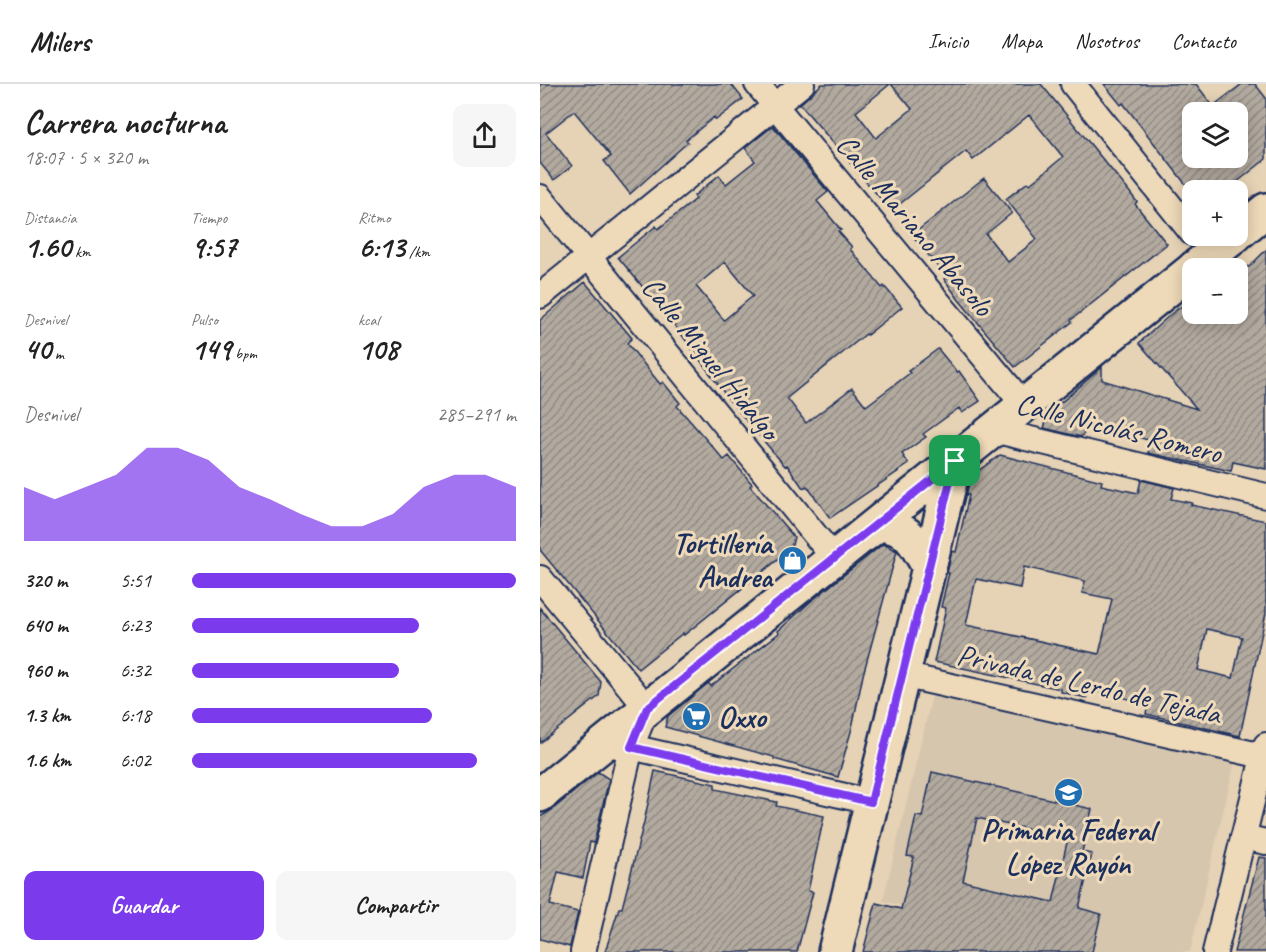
<!DOCTYPE html>
<html lang="es">
<meta charset="utf-8">
<style>
body{margin:0;font-family:Caveat,sans-serif;background:#f6f6f6;color:#222;height:100vh;display:flex;flex-direction:column;font-size:22px;white-space:nowrap}
*{box-sizing:border-box;margin:0}
p{font-size:20px;color:#767676}
.icon{flex:none;width:33px;height:33px;fill:none;stroke:currentColor;stroke-width:2;stroke-linecap:round;stroke-linejoin:round}
.map{position:relative;flex:1;overflow:hidden}
.drawer{display:flex;flex-direction:column;background:#fff;width:540px}
.drawer>*{flex:none}
.buttons{position:absolute;left:642px;top:18px;display:grid;gap:12px}
.buttons a{display:grid;place-items:center;width:66px;height:66px;border-radius:12px;background:#fff;box-shadow:0 3px 15px #0003;font-size:30px}
.pin{position:absolute;display:grid;place-items:center;width:51px;height:51px;color:#fff;margin:-26px;border-radius:12px;box-shadow:0 3px 9px #0006}
.round{display:grid;place-items:center;flex:none;width:63px;height:63px;border-radius:12px;background:#f6f6f6}
.summary{display:flex;align-items:center;justify-content:space-between;height:102px;padding:0 24px}
h1{font-size:33px;font-weight:700;line-height:45px}
.stats{display:grid;grid-template-columns:repeat(3,1fr);gap:9px;height:102px;padding:6px 24px}
.stats div{display:grid;align-content:center}
.stats b{font-size:30px;font-weight:700}
.stats small{font-size:16px;font-weight:400}
.stats p{font-size:16px}
.chart{height:168px;padding:12px 24px}
.chart p{display:flex;justify-content:space-between}
.chart svg{width:100%;height:108px;margin-top:6px;fill:#7c3aed;opacity:.7}
.cta{display:flex;gap:12px;margin-top:auto;padding:12px 24px}
.cta a{flex:1;height:69px;border-radius:12px;background:#7c3aed;color:#fff;font-size:24px;font-weight:700;line-height:69px;text-align:center}
.cta a+a{background:#f6f6f6;color:#222}
ul{padding:0 24px;list-style:none;font-size:20px}
li{display:grid;grid-template-columns:96px 72px 1fr;align-items:center;height:45px}
li i{height:15px;border-radius:8px;background:#7c3aed}
header{display:flex;align-items:center;gap:36px;box-sizing:border-box;height:84px;padding:0 30px;background:#fff;border-bottom:2px solid #e0e0e0}
header strong{font-size:28px}
nav{display:flex;gap:33px;margin-inline-start:auto;font-size:21px}
main{display:flex;flex:1;min-height:0}
.map>svg:first-child{display:block}
.built{fill:#d7c6ae}
.building{fill:url(#building-hatch);stroke:#1b2f5e;stroke-width:1.5;fill-rule:evenodd}
.lines{fill:none;stroke-linecap:round;stroke-linejoin:round}
.street-casing{stroke:#1b2f5e;stroke-width:28}
.secondary-casing{stroke:#1b2f5e;stroke-width:38}
.street{stroke:#eed9b8;stroke-width:24}
.secondary{stroke:#eed9b8;stroke-width:33}
.route-casing{stroke:#fff;stroke-width:12}
.route{stroke:#7c3aed;stroke-width:8}
.labels{text-anchor:middle;stroke-width:6;stroke-linejoin:round;paint-order:stroke}
.street-label{font-size:30px;fill:#1b2f5e;stroke:#eed9b8}
.poi-label{font-size:30px;font-weight:bold;fill:#1b2f5e;stroke:#eed9b8;text-anchor:end}
</style>
<header>
<strong>Milers</strong>
<nav><a>Inicio</a><a>Mapa</a><a>Nosotros</a><a>Contacto</a></nav>
</header>
<main>
<section class="drawer">
<div class="summary"><div><h1>Carrera nocturna</h1><p>18:07 · 5 × 320 m</p></div><a class="round"><svg class="icon" aria-label="share" viewBox="0 0 24 24"><path d="M12 15V3M7 8l5-5 5 5M5 13v7h14v-7"/></svg></a></div>
<div class="stats">
<div><p>Distancia</p><b>1.60<small> km</small></b></div>
<div><p>Tiempo</p><b>9:57</b></div>
<div><p>Ritmo</p><b>6:13<small> /km</small></b></div>
</div>
<div class="stats">
<div><p>Desnivel</p><b>40<small> m</small></b></div>
<div><p>Pulso</p><b>149<small> bpm</small></b></div>
<div><p>kcal</p><b>108</b></div>
</div>
<div class="chart"><p><span>Desnivel</span>285–291 m</p>
<svg viewBox="0 0 160 44" preserveAspectRatio="none"><path d="M0 44V22L10 27L20 22L30 17L40 6L50 6L60 11L70 22L80 27L90 33L100 38L110 38L120 33L130 22L140 17L150 17L160 22V44z"/></svg>
</div>
<ul>
<li><b>320 m</b>5:51<i style="width:100%"></i></li>
<li><b>640 m</b>6:23<i style="width:70%"></i></li>
<li><b>960 m</b>6:32<i style="width:64%"></i></li>
<li><b>1.3 km</b>6:18<i style="width:74%"></i></li>
<li><b>1.6 km</b>6:02<i style="width:88%"></i></li>
</ul>
<div class="cta"><a>Guardar</a><a>Compartir</a></div>
</section>
<div class="map">
<svg width="726" height="868" viewBox="0 0 726 868">
<defs>
<pattern id="building-hatch" width="6" height="6" patternUnits="userSpaceOnUse" patternTransform="scale(1.5)"><rect width="6" height="6" fill="#b3aa9f"/><path d="M-1 1l2-2M0 6l6-6M5 7l2-2" fill="none" stroke="#918b85"/></pattern>
</defs>
<rect width="100%" height="100%" fill="#e6d2b4"/>
<filter id="ink" filterUnits="userSpaceOnUse"><feTurbulence type="fractalNoise" baseFrequency=".0167" numOctaves="2"/><feDisplacementMap in="SourceGraphic" scale="12" xChannelSelector="R" yChannelSelector="G"/><feConvolveMatrix kernelMatrix="1 2 1 2 8 2 1 2 1" color-interpolation-filters="sRGB"/></filter>
<g filter="url(#ink)">
<path class="built" d="M393 608 695 677 650 868H542L343 817Z"/>
<path class="building" d="M0 0H191L203 15 176 36 174 33 146 56 148 58 90 110 64 77 71 72 34 27 6 49 32 82 14 96 0 79Z
M282 0H350L316 28 336 54 372 25 351 0H501L588 106 597 118 595 120 627 160 531 236 532 238 475 283 419 216 404 195 407 194 372 151 444 94 472 129 446 150 468 178 497 155 466 115 488 98 490 100 523 73 489 31 433 76 426 67 351 127 260 20Z
M564 0H656L673 22 702 0H715L726 14V75L687 106H650L583 19 581 21ZM652 28H698V74H652Z
M233 42 288 108 277 117 301 146 298 147 312 163 310 165 342 204 344 202 362 223 327 251 326 250 247 314 266 339 312 304 326 322 370 289 368 287 398 265 417 288 419 287 440 317 422 329 419 324 383 350 386 353 362 370 369 380 290 434 267 402 263 404 247 381 245 382 190 317 139 247 78 173 116 142 118 145 156 115 154 112 179 91 186 100 215 77 205 64ZM185 178 213 212 184 236 156 202Z
M726 166V385L693 378 691 387 608 369 611 357 553 339 541 353 504 344 509 329 562 283V296L657 325 599 259 631 230 652 214V230H698V180L709 183Z
M45 198 92 254 87 259 120 300 123 298 140 319 137 322 184 376 189 372 212 400 210 402 254 453 251 465 144 551 143 549 98 585 0 466V236Z
M460 371 562 397 561 401 598 409 601 396 634 404 631 415 652 419 651 421 726 437V529L700 652 606 630 608 619 548 606 547 614 521 608V605L394 578 406 524 401 523 409 489H407L412 467 416 468 429 411H426L431 392ZM484 483 545 497 542 509 572 515 559 570 426 541 436 495 480 504ZM667 545 702 553 693 594 658 586Z
M343 460 357 467 323 591 312 644 298 693 234 675V673L125 643 128 632 168 599 171 602 239 549 238 547 270 518Z
M0 524 61 598 59 612 0 659Z
M115 687 175 700V705L237 718 236 722 284 732 268 807 273 808 257 868H65L79 824H82L104 738Z
M58 688 69 695 54 759 50 758 43 794 18 788 10 821 38 828 30 863 0 855V733L12 726Z
M392 688 552 725 542 768 552 770 539 824 561 830 552 868H323L336 819 361 825 374 773 367 772 376 732 382 733ZM437 734 528 754 513 818 423 797Z
M719 773 726 774V868H694Z"/>
<g class="lines">
<defs>
<path id="street" d="M217 0 484 321
M533 0 652 149
M0 113 294 474
M0 212 262 0
M453 346 726 412
M0 494 107 624 91 663 43 868
M362 591 723 672
M77 662 91 663 331 718
M703 753 726 758
M675 868 726 661"/>
<path id="secondary" d="M698 149 726 126
M654 184 695 152
M324 451 338 440C370 444 373 456 388 481
M0 711 652 186
M295 868 415 377"/>
</defs>
<use href="#street" class="street-casing"/>
<use href="#secondary" class="secondary-casing"/>
<use href="#street" class="street"/>
<use href="#secondary" class="secondary"/>
</g>
</g>
<g class="lines" filter="url(#ink)">
<defs>
<path id="route" d="M415 377 331 718 91 663 107 624Z"/>
</defs>
<use href="#route" class="route-casing"/>
<use href="#route" class="route"/>
</g>
<defs>
<symbol id="shop-disc" viewBox="-11 -11 22 22"><circle r="9.5" fill="#1f6fb2" stroke="#eed9b8"/><path d="M-5-2.5h2.3a2.7 3.5 0 0 1 5.4 0H5L5.5 6h-11ZM-1.5-2.5h3a1.5 2.3 0 0 0-3 0Z" fill="#fff"/></symbol>
<symbol id="supermarket-disc" viewBox="-11 -11 22 22"><circle r="9.5" fill="#1f6fb2" stroke="#eed9b8"/><path d="M-6-5.5h2.5l.6 2H6L4.5 2H-2.5L-4.4-4H-6ZM-1.5 3.2a1.3 1.3 0 1 0 .1 0ZM3 3.2a1.3 1.3 0 1 0 .1 0Z" fill="#fff"/></symbol>
<symbol id="school-disc" viewBox="-11 -11 22 22"><circle r="9.5" fill="#1f6fb2" stroke="#eed9b8"/><path d="M0-5L7-2L0 1L-7-2ZM-4 1L0 2.5L4 1V4Q0 6-4 4Z" fill="#fff"/></symbol>
</defs>
<g fill-rule="evenodd">
<use href="#shop-disc" x="236" y="460" width="33" height="33"/>
<use href="#supermarket-disc" x="140" y="616" width="33" height="33"/>
<use href="#school-disc" x="512" y="692" width="33" height="33"/>
</g>
<g class="labels">
<g class="street-label">
<text transform="translate(375 141) rotate(50)" y="10">Calle Mariano Abasolo</text>
<text transform="translate(171 274) rotate(51)" y="10">Calle Miguel Hidalgo</text>
<text transform="translate(579 344) rotate(14)" y="10">Calle Nicolás Romero</text>
<text transform="translate(549 600) rotate(13)" y="10">Privada de Lerdo de Tejada</text>
</g>
<g class="poi-label">
<text x="232" y="469">Tortillería<tspan x="232" dy="34">Andrea</tspan></text>
<text x="178" y="643" text-anchor="start">Oxxo</text>
<text x="528" y="756" text-anchor="middle">Primaria Federal<tspan x="528" dy="34">López Rayón</tspan></text>
</g>
</g>
</svg>
<div class="buttons">
<a><svg class="icon" aria-label="layers" viewBox="0 0 24 24"><path d="M12 4l9 5-9 5-9-5zM3 14l9 5 9-5"/></svg></a>
<a>+</a>
<a>−</a>
</div>
<div class="pin" style="left:415px;top:377px;background:#1e9e55"><svg class="icon" aria-label="arrive" viewBox="0 0 24 24"><path d="M6 21V4h12l-3 4 3 4H6"/></svg></div>
</div>
</main>
